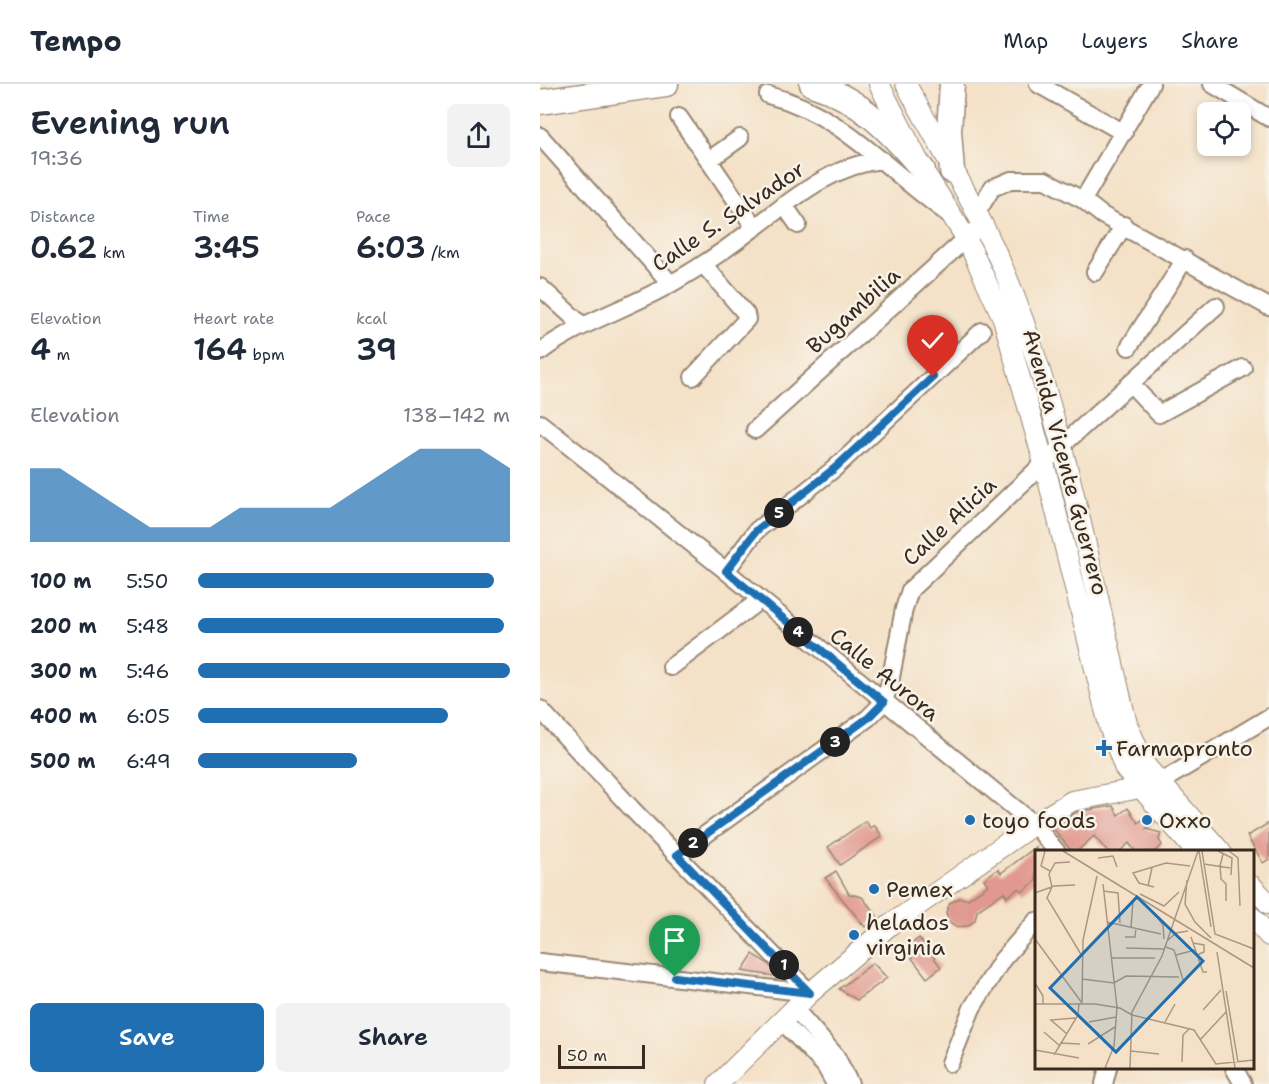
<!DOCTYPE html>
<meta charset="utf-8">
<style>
body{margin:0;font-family:"Shantell Sans",sans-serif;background:#f2f2f3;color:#1f2937;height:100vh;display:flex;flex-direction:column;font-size:22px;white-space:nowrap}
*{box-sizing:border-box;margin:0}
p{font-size:20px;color:#747a83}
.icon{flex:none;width:33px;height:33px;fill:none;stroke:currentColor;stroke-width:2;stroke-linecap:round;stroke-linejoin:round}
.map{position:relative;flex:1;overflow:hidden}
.panel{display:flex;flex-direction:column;background:#fff;width:540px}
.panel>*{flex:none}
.controls{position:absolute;left:657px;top:18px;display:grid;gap:12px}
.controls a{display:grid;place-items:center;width:54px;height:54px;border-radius:9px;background:#fff;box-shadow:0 3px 9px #0003;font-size:30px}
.scale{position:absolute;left:18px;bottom:15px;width:87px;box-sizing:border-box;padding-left:6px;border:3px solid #3b2a1e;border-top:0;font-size:16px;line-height:21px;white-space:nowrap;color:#3b2a1e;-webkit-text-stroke:4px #f7f3e8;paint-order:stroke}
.pin{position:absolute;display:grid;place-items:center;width:51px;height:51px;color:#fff;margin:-62px -26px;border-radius:50% 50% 50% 0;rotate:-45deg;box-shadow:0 0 6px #0007}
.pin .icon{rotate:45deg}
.km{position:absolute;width:30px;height:30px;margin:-15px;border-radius:50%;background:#222;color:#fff;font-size:16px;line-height:30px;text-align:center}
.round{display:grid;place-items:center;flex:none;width:63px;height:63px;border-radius:9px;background:#f2f2f3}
.headline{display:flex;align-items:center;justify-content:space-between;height:102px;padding:0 30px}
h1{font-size:33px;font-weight:600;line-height:45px}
.figures{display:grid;grid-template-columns:repeat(3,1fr);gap:9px;height:102px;padding:6px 30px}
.figures div{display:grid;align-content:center}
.figures b{font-size:30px;font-weight:600}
.figures small{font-size:16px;font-weight:400}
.figures p{font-size:16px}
.chart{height:168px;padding:12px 30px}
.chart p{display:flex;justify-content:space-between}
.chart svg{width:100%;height:108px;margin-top:6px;fill:#1f6fb2;opacity:.7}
.primary-button{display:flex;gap:12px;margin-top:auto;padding:12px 30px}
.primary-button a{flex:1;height:69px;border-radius:9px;background:#1f6fb2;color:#fff;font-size:24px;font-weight:600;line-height:69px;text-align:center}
.primary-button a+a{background:#f2f2f3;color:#1f2937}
ul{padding:0 30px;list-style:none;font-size:20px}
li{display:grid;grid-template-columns:96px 72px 1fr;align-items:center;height:45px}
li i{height:15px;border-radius:8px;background:#1f6fb2}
header{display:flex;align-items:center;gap:36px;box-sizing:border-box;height:84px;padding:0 30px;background:#fff;border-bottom:2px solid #e0e1e3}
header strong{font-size:28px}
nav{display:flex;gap:33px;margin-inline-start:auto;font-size:21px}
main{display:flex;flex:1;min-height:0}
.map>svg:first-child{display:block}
.building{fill:#e1988e}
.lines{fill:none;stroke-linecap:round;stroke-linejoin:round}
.minor-casing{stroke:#988672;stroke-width:20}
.major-casing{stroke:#988672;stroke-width:22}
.highway-casing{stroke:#988672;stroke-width:27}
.minor{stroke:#fff;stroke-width:16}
.major{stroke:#fff;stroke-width:20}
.highway{stroke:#fff;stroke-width:24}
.route-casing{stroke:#fff;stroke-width:12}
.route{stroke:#1f6fb2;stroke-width:8}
.poi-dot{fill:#1f6fb2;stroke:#f7f3e8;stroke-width:2}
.labels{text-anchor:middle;stroke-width:5;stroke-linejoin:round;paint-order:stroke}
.street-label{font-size:22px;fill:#3b2a1e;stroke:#f7f3e8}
.poi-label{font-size:22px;fill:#3b2a1e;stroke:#f7f3e8;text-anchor:start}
.inset-road{fill:none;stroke:#aa9883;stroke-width:1.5}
.view{fill:#1f6fb2;fill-opacity:0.15;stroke:#1f6fb2;stroke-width:3}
.inset-edge{fill:none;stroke:#3b2a1e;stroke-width:3}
</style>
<header>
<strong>Tempo</strong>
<nav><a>Map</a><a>Layers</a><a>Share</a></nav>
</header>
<main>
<section class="panel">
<div class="headline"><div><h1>Evening run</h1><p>19:36</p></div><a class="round"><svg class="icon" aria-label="share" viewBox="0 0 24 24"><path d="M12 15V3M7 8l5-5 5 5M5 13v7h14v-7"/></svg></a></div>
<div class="figures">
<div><p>Distance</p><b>0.62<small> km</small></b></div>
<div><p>Time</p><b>3:45</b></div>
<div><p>Pace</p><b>6:03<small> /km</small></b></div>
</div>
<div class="figures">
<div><p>Elevation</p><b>4<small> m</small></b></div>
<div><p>Heart rate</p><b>164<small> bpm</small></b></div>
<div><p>kcal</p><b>39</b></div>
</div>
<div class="chart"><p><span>Elevation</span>138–142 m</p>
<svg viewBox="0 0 160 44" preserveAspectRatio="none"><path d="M0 44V14L10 14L20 22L30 30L40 38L50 38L60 38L70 30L80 30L90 30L100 30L110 22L120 14L130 6L140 6L150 6L160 14V44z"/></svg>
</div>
<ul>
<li><b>100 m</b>5:50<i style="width:95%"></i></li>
<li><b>200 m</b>5:48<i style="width:98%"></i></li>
<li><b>300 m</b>5:46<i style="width:100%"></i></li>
<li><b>400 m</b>6:05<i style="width:80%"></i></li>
<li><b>500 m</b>6:49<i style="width:51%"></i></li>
</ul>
<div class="primary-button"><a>Save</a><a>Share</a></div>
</section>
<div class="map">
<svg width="729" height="1000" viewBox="0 0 729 1000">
<rect width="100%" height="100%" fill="#f7f3e8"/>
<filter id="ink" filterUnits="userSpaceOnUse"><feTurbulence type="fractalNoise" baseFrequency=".0167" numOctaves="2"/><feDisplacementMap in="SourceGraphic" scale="12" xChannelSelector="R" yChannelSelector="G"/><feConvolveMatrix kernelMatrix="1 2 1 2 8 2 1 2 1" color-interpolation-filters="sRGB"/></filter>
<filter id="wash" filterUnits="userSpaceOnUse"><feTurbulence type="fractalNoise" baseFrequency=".008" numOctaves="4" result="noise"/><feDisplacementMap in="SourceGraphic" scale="24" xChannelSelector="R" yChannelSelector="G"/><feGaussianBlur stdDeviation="1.35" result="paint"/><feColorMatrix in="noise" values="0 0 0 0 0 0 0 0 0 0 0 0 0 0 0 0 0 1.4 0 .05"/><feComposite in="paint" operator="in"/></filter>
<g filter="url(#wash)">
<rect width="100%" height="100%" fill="#f4e1c7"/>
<g id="blocks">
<path class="building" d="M573 722 578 731 588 724 598 739 608 731 614 738 606 745 621 749 619 756 622 761 614 768H596L589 759 579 768H568L554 752 536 768H532L512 743 536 728Z
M326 737 330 744 334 741 342 752 300 781 288 763Z
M729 739V775L723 779 707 752Z
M496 763V797L482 808 479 804 467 813 464 808 437 827 435 836 428 842 418 843 409 838 406 828 410 819 419 814 428 815 448 801 444 795 458 785 461 789Z
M296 787 309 810 322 813 338 833 325 843 285 794Z
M379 854 401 883 387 894 365 865Z
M213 870 228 880 240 893 202 887Z
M333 879 347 894 317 916 299 905Z"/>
</g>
</g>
<g filter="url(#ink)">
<use href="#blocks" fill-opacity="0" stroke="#988672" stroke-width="1.5"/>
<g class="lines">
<defs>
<path id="minor" d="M498 0 584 49
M672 0 729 34
M228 11C302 29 349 89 410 131
M139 33 215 144
M0 52 131 200
M169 76 200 54
M543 116 611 0
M244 121 258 141
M436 130 452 104 471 96H505L543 116 562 131 729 223
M555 188 584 141
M0 203 43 242
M589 263 645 175
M0 268C41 237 91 224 134 198 162 182 188 164 214 144 253 115 292 81 342 76
M153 293 207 235 206 230 163 180
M591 300 619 330 703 284
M0 339 186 487 494 740 517 768
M215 346 441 141
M186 487 217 446 295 384 442 247
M131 583 220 516
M0 625 92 725 270 909
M619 699 729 633
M137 771 328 634 344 618 350 598 364 525 370 506 528 356 676 222
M0 878 270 909
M254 924 296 972 310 1000
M242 937 285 982 295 1000
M410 979 432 924 462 876 496 837
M694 984 703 1000
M564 1000 568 984"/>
<path id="major" d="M339 0 383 86 426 154 463 234 504 379 570 645 585 685 656 768
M366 0C401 66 443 132 470 201 525 342 552 494 587 640L605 681 681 768
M712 802 729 820
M712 833 729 852
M178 1000 270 909 350 841 494 740 532 717 611 702"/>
<path id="highway" d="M272 0C321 15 352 49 383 86
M412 0 409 47 412 87
M0 18 126 0"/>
</defs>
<use href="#minor" class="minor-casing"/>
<use href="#major" class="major-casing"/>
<use href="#highway" class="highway-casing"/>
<use href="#minor" class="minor"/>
<use href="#major" class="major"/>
<use href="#highway" class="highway"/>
</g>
</g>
<g class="lines" filter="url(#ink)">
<defs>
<path id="route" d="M135 893 270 909 137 771 328 634 344 618 186 487 217 446 295 384 393 293"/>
</defs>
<use href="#route" class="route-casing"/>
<use href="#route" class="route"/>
</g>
<g class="poi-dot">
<path d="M561 655h6v6h6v6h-6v6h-6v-6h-6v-6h6z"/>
<circle cx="430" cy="736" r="6"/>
<circle cx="607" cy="736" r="6"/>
<circle cx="334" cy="805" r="6"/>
<circle cx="314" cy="851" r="6"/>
</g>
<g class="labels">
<g class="street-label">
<text transform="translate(188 132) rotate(-34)" y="8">Calle S. Salvador</text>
<text transform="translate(313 226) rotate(-42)" y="8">Bugambilia</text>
<text transform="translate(526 378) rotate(75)" y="8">Avenida Vicente Guerrero</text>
<text transform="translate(409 437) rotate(-43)" y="8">Calle Alicia</text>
<text transform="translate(345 590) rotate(39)" y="8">Calle Aurora</text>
</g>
<g class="poi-label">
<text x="576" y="672">Farmapronto</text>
<text x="442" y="744">toyo foods</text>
<text x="619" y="744">Oxxo</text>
<text x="346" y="813">Pemex</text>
<text x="326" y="846">helados<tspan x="326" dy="25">virginia</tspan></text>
</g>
</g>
<g transform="translate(495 766)">
<rect width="219" height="219" fill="#f4e1c7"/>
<path class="inset-road" d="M10 1 6 16 15 21M28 1 219 118M164 1 176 77M167 1 180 84 219 99M183 1 197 8 196 25M194 1 203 8 205 56M188 4 185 16 186 29 191 34V51M63 8 78 6 82 17M35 12 20 13 14 24 17 37 12 48 47 106M169 14 195 18M152 30 150 54 160 72 176 88M68 34 82 157 79 196 70 218M113 36 117 18M119 37 104 33 98 23 131 13 155 16M68 41 83 43 85 73M0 43 19 36 40 35M105 44 129 56 144 42M119 63 128 75 129 89M72 72 126 84M96 77 98 51M90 87H100L101 78M156 87 168 122H172M0 89 47 153M132 91 141 83 153 81M158 93 169 95V102L162 105M131 97 139 100 149 133M91 98 129 99M182 102 200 218M141 105 160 100M76 108H120M47 129 79 133 91 126 144 127M0 133 8 146V154M191 141 203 212M47 153 48 90 62 26M0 154H60L85 158 97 165M168 160 186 140M97 165 159 180 181 214 219 210M54 172 81 167M130 172 140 154M9 182 25 196M32 184 16 170 40 168M165 190 191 162M25 193 45 194M53 194 80 177M0 200 44 208M96 201 124 204M19 205 43 165 44 153M147 212 148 185 154 179M95 218 97 162 127 106 163 1"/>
<path class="view" d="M102 47 168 111 81 202 15 138Z"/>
<rect width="219" height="219" class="inset-edge"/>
</g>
</svg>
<div class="controls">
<a><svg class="icon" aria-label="locate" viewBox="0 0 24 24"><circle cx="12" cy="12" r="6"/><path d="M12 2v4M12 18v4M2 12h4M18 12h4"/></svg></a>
</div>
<div class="scale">50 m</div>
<div class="pin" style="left:135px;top:893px;background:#1e9e55"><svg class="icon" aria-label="arrive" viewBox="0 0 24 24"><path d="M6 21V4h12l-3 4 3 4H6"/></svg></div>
<div class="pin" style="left:393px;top:293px;background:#d93025"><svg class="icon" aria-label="check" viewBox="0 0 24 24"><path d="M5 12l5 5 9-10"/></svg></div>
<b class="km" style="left:244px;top:881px">1</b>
<b class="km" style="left:153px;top:759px">2</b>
<b class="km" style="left:295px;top:658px">3</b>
<b class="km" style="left:258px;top:548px">4</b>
<b class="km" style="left:239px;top:429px">5</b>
</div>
</main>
